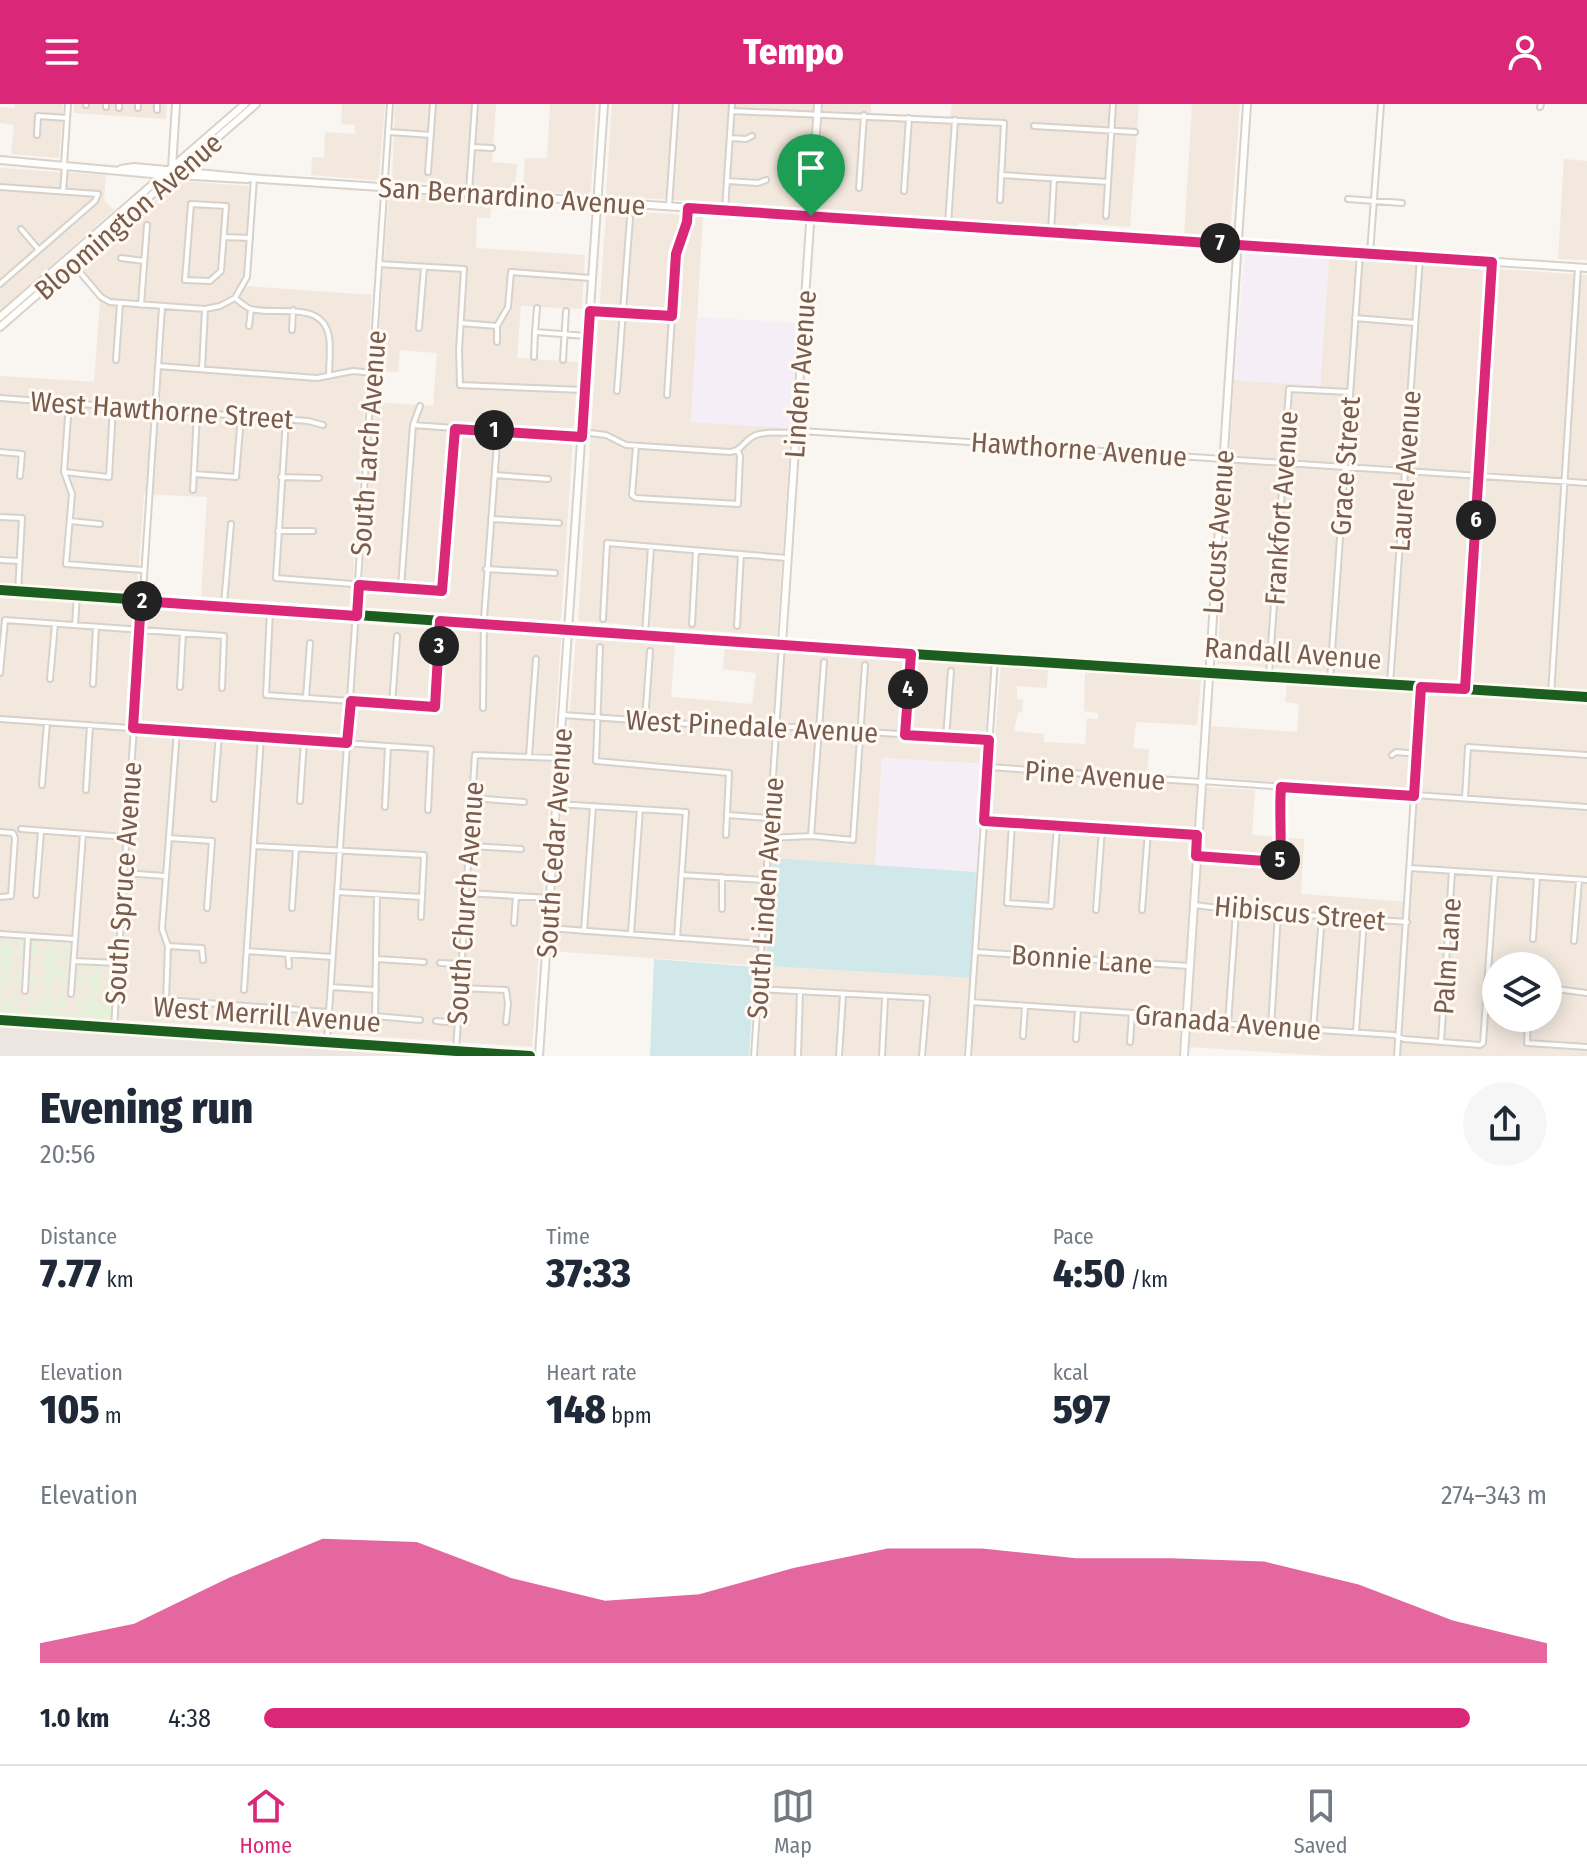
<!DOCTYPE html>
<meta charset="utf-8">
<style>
body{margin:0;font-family:"Fira Sans Condensed",sans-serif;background:#f6f6f7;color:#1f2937;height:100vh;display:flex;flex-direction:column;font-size:30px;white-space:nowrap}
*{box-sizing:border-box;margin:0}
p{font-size:26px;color:#747a83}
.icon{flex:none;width:44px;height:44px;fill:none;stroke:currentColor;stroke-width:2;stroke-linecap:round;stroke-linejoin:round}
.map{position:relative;height:952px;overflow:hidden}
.details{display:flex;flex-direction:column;background:#fff;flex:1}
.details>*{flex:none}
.controls{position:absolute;left:1482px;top:848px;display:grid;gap:16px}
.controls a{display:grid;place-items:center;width:80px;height:80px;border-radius:50%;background:#fff;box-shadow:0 4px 20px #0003;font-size:40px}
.pin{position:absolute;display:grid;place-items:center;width:68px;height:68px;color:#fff;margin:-82px -34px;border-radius:50% 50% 50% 0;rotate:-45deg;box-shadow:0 0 8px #0007}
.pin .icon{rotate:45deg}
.km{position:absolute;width:40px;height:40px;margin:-20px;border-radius:50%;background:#222;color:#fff;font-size:22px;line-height:40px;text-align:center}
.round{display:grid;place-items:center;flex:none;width:84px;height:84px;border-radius:42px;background:#f6f6f7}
.summary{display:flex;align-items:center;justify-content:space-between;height:136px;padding:0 40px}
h1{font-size:44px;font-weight:800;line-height:60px}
.figures{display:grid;grid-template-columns:repeat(3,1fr);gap:12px;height:136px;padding:8px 40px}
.figures div{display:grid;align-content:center}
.figures b{font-size:40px;font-weight:800}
.figures small{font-size:22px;font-weight:400}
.figures p{font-size:22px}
.chart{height:224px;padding:16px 40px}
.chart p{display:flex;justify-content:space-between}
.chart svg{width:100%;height:144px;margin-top:8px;fill:#db2777;opacity:.7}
ul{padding:0 40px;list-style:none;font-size:26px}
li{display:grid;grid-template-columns:128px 96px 1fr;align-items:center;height:60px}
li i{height:20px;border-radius:10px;background:#db2777}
header{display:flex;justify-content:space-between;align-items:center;height:104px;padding:0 40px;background:#db2777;color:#fff;font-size:36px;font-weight:800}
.dock{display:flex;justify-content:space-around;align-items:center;height:112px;border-top:2px solid #e0e1e3;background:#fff;font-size:22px;color:#747a83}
.dock a{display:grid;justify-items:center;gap:4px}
.dock .on{color:#db2777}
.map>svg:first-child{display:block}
.residential{fill:#f2e8de;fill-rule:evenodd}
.industrial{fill:#ede5e0}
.education{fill:#f6eef6}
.green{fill:#e7f0db}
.water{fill:#d0e8ea}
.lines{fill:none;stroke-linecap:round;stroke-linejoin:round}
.street-casing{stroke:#d7d1cb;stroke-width:8}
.secondary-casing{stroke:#d9d2cb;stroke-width:10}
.street{stroke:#fefefd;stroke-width:4}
.secondary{stroke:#fefefd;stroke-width:6}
.cycleway-casing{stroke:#fffaf3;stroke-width:15}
.cycleway{stroke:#1b5e20;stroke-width:10}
.route-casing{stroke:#fff;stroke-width:16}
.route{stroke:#db2777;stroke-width:10}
.labels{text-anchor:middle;stroke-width:6;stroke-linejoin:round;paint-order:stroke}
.street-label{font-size:28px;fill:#7a5c4d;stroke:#fffaf3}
</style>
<header><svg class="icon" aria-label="menu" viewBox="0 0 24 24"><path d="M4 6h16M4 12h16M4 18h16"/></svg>Tempo<svg class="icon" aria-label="person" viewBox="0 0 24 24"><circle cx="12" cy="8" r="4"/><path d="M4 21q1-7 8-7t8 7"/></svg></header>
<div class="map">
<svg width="1587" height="952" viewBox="0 0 1587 952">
<rect width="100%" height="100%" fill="#f9f5f0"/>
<path class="residential" d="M15 0H63L59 54 11 50 14 21 0 19V3L14 4Z
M74 0H167L166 15 74 9Z
M342 0H385L379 74 375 76 311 71 312 53 324 54 325 28 355 30V21L341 20Z
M395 0H496L492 58 517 60 515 85 392 76Z
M550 0H596L591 87 587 91 523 86 525 54H547Z
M612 0H813L805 102 801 104 611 92 606 90Z
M823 0H871V9L950 13 952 0H1139L1130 123 1078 119V123L820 106 817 103Z
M1192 0H1240L1230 130 1227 133 1184 132Z
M1564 55 1587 57V156L1558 155Z
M0 64 106 71 104 96 114 106 0 206Z
M178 77 249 82 244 182 372 191 351 504 201 493 207 393 144 390 137 488 0 479V272L94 278 100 198 75 167Z
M389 89 493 96 490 114 477 113 476 144 585 151 582 205 521 202 517 254 578 258 561 515 559 517 361 503 374 298 433 302 437 249 400 246 398 268 376 267Z
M608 106 703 112 691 318 791 324 777 532 578 517 606 107Z
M1329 154 1587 171V586L1217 560 1234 276 1320 281Z
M0 494 419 524 558 530 561 535 532 943 0 908Z
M576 533 675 540 671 593 752 600 756 569 723 565 725 541 991 561 983 660 882 654 875 761 772 755 766 862 971 874 965 952H758L765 862 550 847Z
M1001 560 1048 563 1047 584 1017 582V595L1023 596 1022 608H1018L1014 627 1044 630V638L1085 640 1087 614 1098 615V609L1084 607 1085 568 1201 575 1197 621 1136 618 1133 644 1149 645 1147 670 993 660Z
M1287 580 1416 589 1410 687 1208 673 1211 622 1297 628 1299 600 1285 598Z
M1426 589 1587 601V952H1329L1188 943 1206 683 1255 686 1252 731 1304 735 1301 790 1410 798ZM1496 862H1548V914H1496Z
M991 667 1195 680 1197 683 1179 952H972Z"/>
<path class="industrial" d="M0 922 422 952H0Z"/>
<path class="education" d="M1245 148 1329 154 1320 282 1234 276Z
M697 213 798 219 791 324 691 318Z
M882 654 983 660 976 768 875 761Z"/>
<path class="green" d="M3 834 10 835 9 842H12L13 846H19L20 839 12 838V835L25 836V857L23 853H18V849L14 848 11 853 13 859 22 860 11 861V871L17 872 19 864H24L20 882H15V874L11 873 10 878 5 877V880L10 881 6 883 17 886 4 885 7 897H12L14 889 18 890 21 898H13L12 902 21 905V910L0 908 3 880 0 879V872L3 871V867L0 868V862L4 860 0 859V841H4Z
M33 835 45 837V840H37V848L51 843 49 838H56L54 845H58V849H65L66 842 58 841 59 838 71 839 70 860H65V852H60L59 862H68L63 867 70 868 67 884H61V876L50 875 53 878 50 887 53 899 58 900 59 892H64L67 897V901L53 905 54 910 59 907 69 910 70 905 75 909 82 908V903L74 901 77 892H82L84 900H88V890H83V887L92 889 93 886H89L87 876H83L81 884H76L78 860 90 861 89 866H82L81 873 94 872 93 861 113 863 112 874H108V866H100V872L104 873V876L111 877V887L108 886 107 878H103L101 885 105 890H94L97 900 101 897V901L105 902 107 893 112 894 110 916 23 910 24 895V907L27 908V904H36V899L28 898V894L34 891 38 899 42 898V894H46L47 888 39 886H49L42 875H37L35 884H31L29 868 35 870 36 873H45L46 864 37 862 44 857 43 850H37L35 858H30Z"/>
<path class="water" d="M772 754 976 768 971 874 766 862Z
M654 855 755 863 749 952H650Z"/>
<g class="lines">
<defs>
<path id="street" d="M86 1V0
M106 3V0
M1540 3 1541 0
M119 4V0
M138 4V0
M157 6V0
M732 7 1004 19 1000 96
M1034 22 1135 28
M389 28 431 31
M37 31 38 12 67 14
M730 34 746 35 752 32
M472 43 492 44
M64 61 68 0
M428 68 433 0
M1001 71 1108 78
M727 77 758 79 766 76
M0 83 98 90 95 97 0 180
M859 84 864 11
M63 87 65 62
M904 87 909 14
M469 88 475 0
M1348 95 1402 99
M191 100 226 102 221 167 210 177 185 176Z
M669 102 676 0
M725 106 732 0
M1106 112 1113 0
M948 121 955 16
M21 125 39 146
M1051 128 1054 75
M224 133 250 134
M1370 149 1381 0
M121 154 144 157
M73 160 101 193 110 198 205 205 220 202 235 194 247 173 254 74
M379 160 464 165 459 246 460 281 584 286
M235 194C239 197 245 203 251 205 275 212 323 195 329 233 331 245 329 260 329 272
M141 201 147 121
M590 207 672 212
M1355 214 1415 219
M461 219 497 222
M249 222 251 205
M419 224 424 163
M292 226 293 206
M535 228 537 204
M497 238V222L508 203 511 168 591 174
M534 253 535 228 587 232
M116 256 120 200
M563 256 566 207
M158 262 317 274 353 267 373 269
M202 265 205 205
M617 287 630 114
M667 291 676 150 687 118 688 104
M0 294 308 317 323 321
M69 299 64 368 72 390 66 460 143 466
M286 315 276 474 442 487 455 325
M413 321 582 333
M582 328 606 331 626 341 730 348C742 347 745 335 756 331 770 326 787 331 801 327L1587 379
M636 342 632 391 636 394 738 400 740 352 738 347
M0 348 22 350 20 372
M64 368 109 373 113 303
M194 370 236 373 241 312
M495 371 548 375
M281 373 319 374
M193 386 197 309
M0 413 22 414 18 488
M491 415 559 419
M70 417 100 420
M278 427H313
M0 456 19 457
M486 465 555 469
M401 483 413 321 420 302
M224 500 231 420
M270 506 266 591 435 603 440 517
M603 515 607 439 787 454
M692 520 696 447
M75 521 77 491
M737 522 741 450
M645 531 651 443
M600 543 596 657 729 669 726 731
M0 569 5 516 224 532 222 584
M1269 571 1289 285 1350 288
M50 575 55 520
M1330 576 1360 149
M93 580 96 523
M1390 580 1420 153
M180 583 183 529
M1465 585 1492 158
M1551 591 1578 163
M306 594 310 539
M392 600 397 532
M483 604 484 514 498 326
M563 611 747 624 763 621 989 636
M0 615 431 645 428 706
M645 617 650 547
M177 627 162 825 168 842 166 896 328 908
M905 631 911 550
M946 634 951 567
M1392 651 1396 648 1417 650
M529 652 536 555
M988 663 1201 678
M1202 677 1414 692
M42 681 47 618
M86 686 90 621
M1415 691 1587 703
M473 694 524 698
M1465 694 1468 643 1587 651
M214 695 219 630
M300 697 304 636
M557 700 686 708 677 834
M385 703 388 642
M728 711 769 714
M984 717 1197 731
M1012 719 1007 799 1051 802 1057 722
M21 725 126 733
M0 728 13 729 15 734 11 792 0 793
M811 732 824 558
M169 734 212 737 207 804
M769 734 811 732 853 736 865 561
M254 742 424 751 421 813
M469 742 521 745
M1198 752 1280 758C1282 733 1279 709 1281 683
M1410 764 1587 776
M124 769 165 772
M682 771 765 776
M337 788 422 793
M466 789 550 794
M36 791 41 727
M377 791 375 912 420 916
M1194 801 1236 806 1407 818
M292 804 296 745
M722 805V773
M1096 806 1102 725
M1142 806 1148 727
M514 819 516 792
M548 824 761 840
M584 827 593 702
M631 829 640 705
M0 830 75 835
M1533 835 1537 773
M1574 837 1579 776
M168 842 202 844 203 856
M247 847 332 853
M976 848 1189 862
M288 850 289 862
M377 855 424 858
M74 857 118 859
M440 859 461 860
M331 883 376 886
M460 884 506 886 508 900 506 918
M1548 884 1587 889
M759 885 927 894 922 952
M244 886 261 633
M25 887 28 832
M71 890 83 730
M972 898 1192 913 1216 919 1394 931 1404 935 1480 941 1483 939 1495 770
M1528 914 1527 939 1587 943
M436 917 457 919
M1228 920 1236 807
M114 923 162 203
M1271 923 1278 809
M1313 926 1322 812
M1356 928 1364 815
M1023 932 1025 903
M1076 935 1078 906
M327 938 390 0
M1130 938 1132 909
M1441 938 1452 767
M456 947 475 651 559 654
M754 952 782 540
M798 952 800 887
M839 952 843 891
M882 952 885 895
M968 952 995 555
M1397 952 1421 583"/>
<path id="secondary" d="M0 56 163 71
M172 64 176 0
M121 65 134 63 262 75 1587 164
M174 71 247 75
M0 213 245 0
M0 223 256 0
M0 486 882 548 1587 593
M782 540 818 0
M0 916 530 952
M539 952 604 0
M1184 952 1247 0"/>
</defs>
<use href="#street" class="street-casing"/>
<use href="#secondary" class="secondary-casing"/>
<use href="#street" class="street"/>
<use href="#secondary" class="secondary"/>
<defs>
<path id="cycleway" d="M0 486 882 548 1587 593
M0 916 530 952"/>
</defs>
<use href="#cycleway" class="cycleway-casing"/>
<use href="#cycleway" class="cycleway"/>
</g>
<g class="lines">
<defs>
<path id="route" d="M688 104 1492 158 1465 585 1421 583 1414 692 1281 683C1279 709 1282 733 1280 758L1196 752 1197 731 984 717 989 636 905 631 911 550 440 517 435 603 351 597 347 639 133 624 141 497 357 512 359 481 442 487 455 325 582 333 590 207 672 212 676 150 687 118Z"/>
</defs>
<use href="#route" class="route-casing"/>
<use href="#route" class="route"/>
</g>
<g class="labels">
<g class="street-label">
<text transform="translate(512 92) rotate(4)" y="10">San Bernardino Avenue</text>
<text transform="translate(128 112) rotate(-41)" y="10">Bloomington Avenue</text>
<text transform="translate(800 270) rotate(-86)" y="10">Linden Avenue</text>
<text transform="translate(162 306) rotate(4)" y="10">West Hawthorne Street</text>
<text transform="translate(368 339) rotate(-86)" y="10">South Larch Avenue</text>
<text transform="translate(1079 345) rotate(4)" y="10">Hawthorne Avenue</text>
<text transform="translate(1345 362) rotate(-86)" y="10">Grace Street</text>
<text transform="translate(1405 367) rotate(-86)" y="10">Laurel Avenue</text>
<text transform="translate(1281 404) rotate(-86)" y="10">Frankfort Avenue</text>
<text transform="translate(1218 428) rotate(-86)" y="10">Locust Avenue</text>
<text transform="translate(1293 549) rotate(4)" y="10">Randall Avenue</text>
<text transform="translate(752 622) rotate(3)" y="10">West Pinedale Avenue</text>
<text transform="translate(1095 671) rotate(4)" y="10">Pine Avenue</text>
<text transform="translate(554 739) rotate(-86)" y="10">South Cedar Avenue</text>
<text transform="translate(123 779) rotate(-86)" y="10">South Spruce Avenue</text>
<text transform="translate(765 794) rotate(-86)" y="10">South Linden Avenue</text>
<text transform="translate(465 799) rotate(-86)" y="10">South Church Avenue</text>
<text transform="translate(1300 809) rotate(5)" y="10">Hibiscus Street</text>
<text transform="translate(1447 852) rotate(-86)" y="10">Palm Lane</text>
<text transform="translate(1082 855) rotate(4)" y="10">Bonnie Lane</text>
<text transform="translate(267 910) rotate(4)" y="10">West Merrill Avenue</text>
<text transform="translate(1228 918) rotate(5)" y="10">Granada Avenue</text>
</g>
</g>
</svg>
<div class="controls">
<a><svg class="icon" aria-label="layers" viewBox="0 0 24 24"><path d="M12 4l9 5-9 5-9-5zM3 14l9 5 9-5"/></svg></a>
</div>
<div class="pin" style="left:811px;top:112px;background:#1e9e55"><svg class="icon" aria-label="arrive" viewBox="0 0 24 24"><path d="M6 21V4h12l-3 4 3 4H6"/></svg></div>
<b class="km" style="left:494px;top:326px">1</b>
<b class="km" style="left:142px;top:497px">2</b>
<b class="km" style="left:439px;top:542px">3</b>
<b class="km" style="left:908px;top:585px">4</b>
<b class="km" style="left:1280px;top:756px">5</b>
<b class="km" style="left:1476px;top:416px">6</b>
<b class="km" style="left:1220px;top:139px">7</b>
</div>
<section class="details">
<div class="summary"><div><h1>Evening run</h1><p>20:56</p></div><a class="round"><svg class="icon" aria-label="share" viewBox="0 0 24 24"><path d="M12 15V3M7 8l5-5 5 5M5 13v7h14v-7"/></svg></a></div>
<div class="figures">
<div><p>Distance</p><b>7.77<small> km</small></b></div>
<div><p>Time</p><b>37:33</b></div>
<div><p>Pace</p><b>4:50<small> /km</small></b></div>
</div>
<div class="figures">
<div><p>Elevation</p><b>105<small> m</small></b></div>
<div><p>Heart rate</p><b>148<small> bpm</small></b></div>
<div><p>kcal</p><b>597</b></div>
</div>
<div class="chart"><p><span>Elevation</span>274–343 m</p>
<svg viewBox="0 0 160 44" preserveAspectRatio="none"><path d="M0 44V38L10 32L20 18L30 6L40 7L50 18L60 25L70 23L80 15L90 9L100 9L110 12L120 12L130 13L140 20L150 31L160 38V44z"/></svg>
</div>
<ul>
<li><b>1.0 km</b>4:38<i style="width:94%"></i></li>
</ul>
</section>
<nav class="dock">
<a class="on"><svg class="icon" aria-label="home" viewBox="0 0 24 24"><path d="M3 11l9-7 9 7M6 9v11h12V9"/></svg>Home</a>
<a><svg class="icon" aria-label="map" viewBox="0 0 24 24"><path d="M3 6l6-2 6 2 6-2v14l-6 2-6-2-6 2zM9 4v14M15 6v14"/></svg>Map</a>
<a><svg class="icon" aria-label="saved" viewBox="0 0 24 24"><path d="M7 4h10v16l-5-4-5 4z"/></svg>Saved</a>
</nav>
